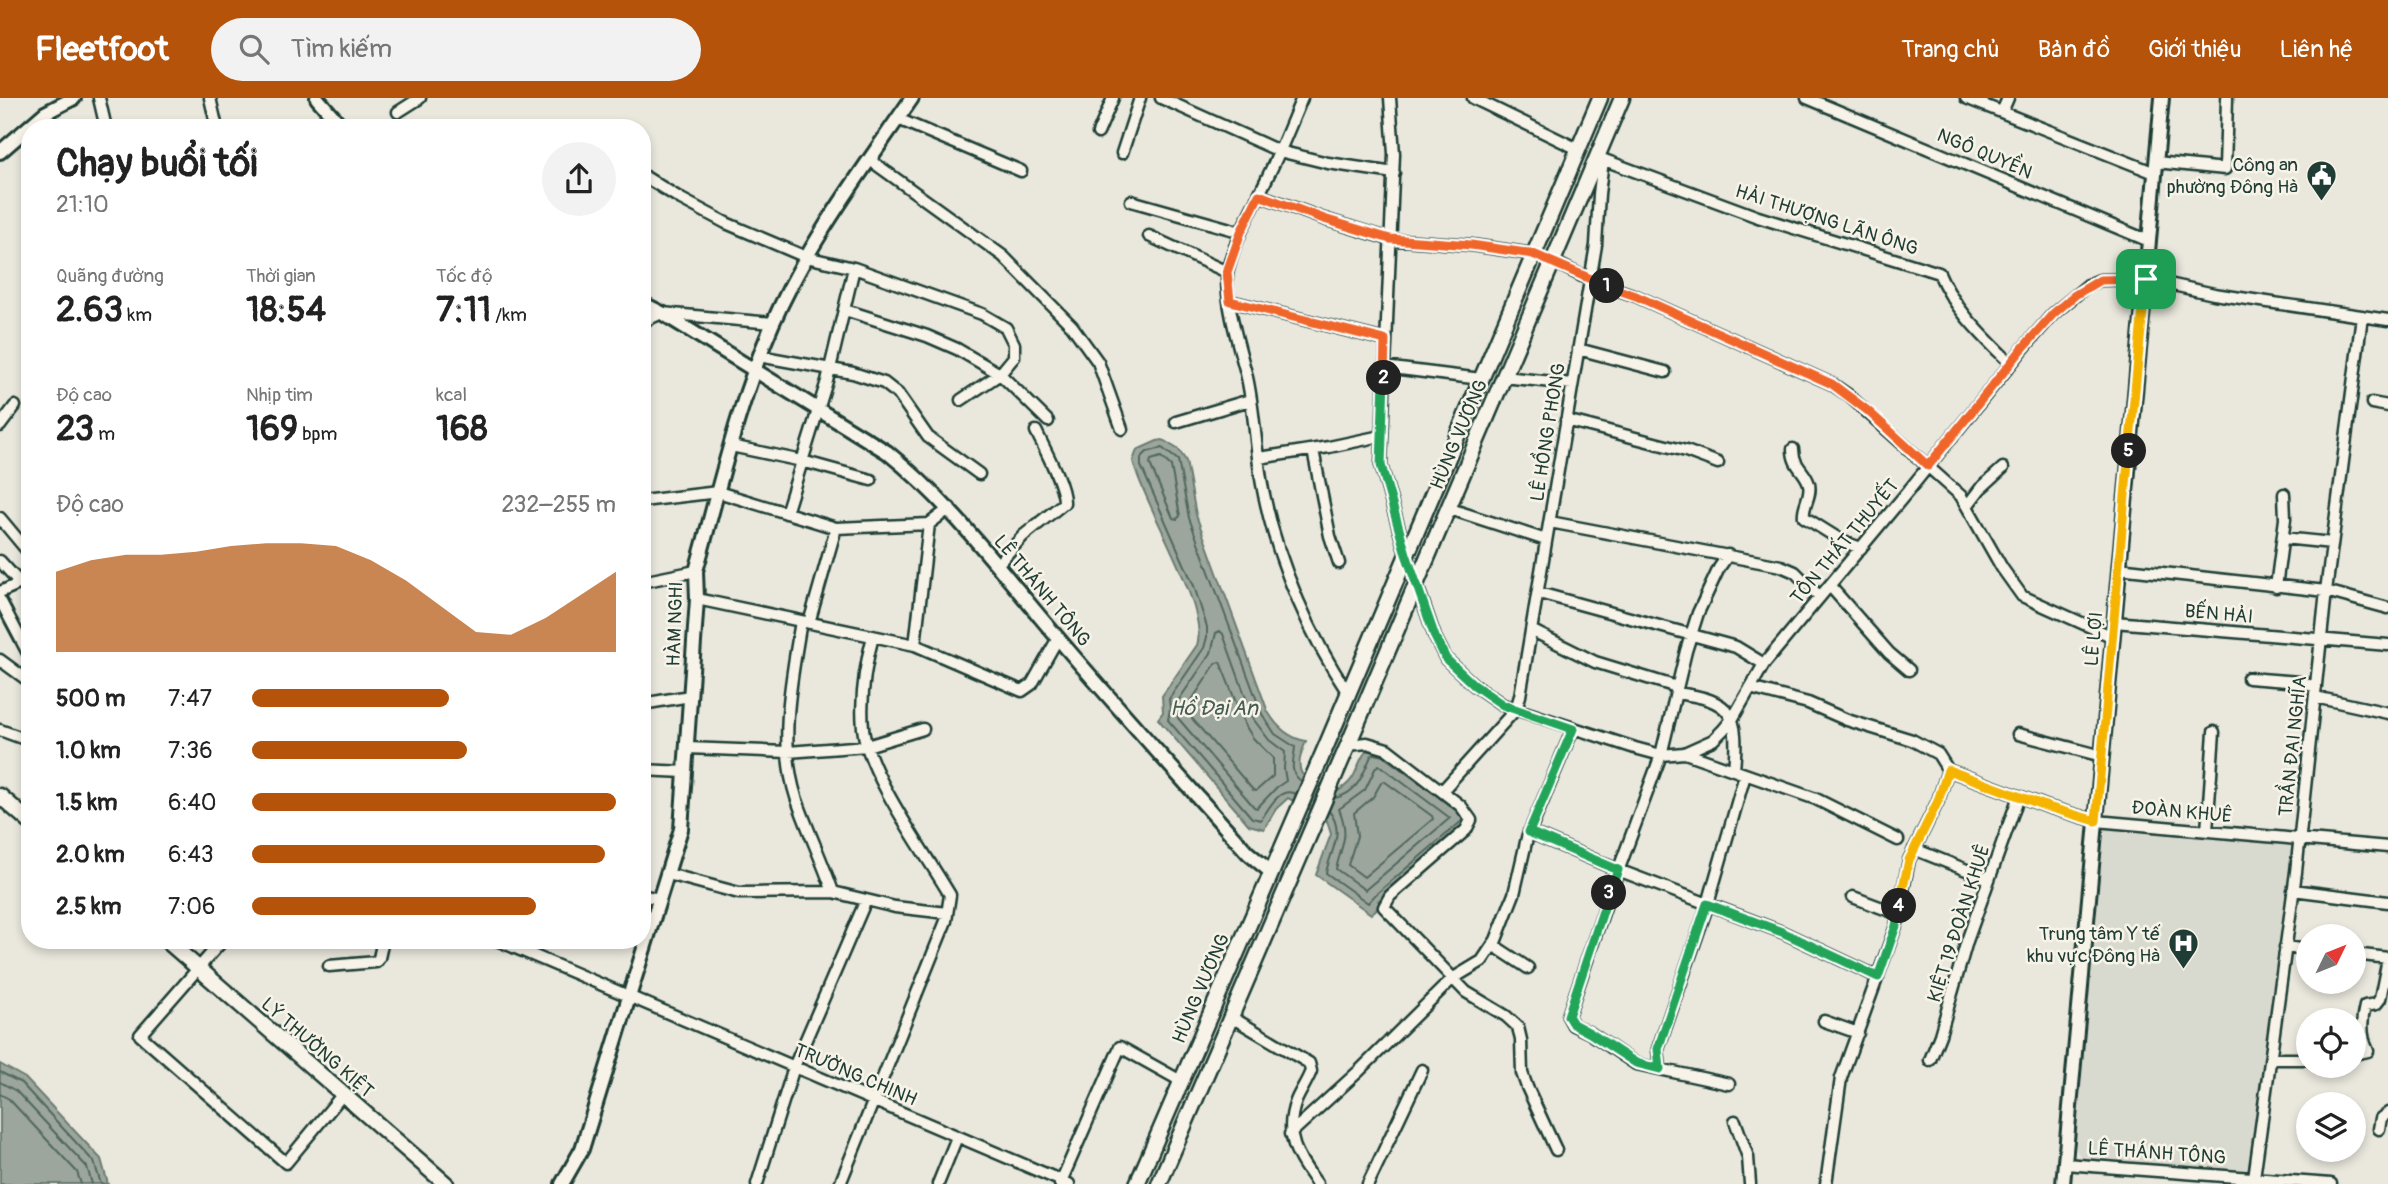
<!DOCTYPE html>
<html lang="vi">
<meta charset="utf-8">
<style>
body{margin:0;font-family:Pangolin,sans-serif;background:#f2f2f2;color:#222;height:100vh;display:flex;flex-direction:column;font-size:26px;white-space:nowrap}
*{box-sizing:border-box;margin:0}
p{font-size:23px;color:#767676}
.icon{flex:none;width:38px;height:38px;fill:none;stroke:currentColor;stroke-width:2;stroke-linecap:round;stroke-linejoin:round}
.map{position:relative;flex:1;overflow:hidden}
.details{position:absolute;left:21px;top:21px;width:630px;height:830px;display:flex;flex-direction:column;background:#fff;border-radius:28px;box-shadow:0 4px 10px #0003}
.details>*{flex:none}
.needle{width:46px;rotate:47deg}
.buttons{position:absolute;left:2296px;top:826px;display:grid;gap:14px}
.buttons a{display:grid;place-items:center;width:70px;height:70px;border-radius:50%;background:#fff;box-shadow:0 4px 10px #0003;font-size:35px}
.pin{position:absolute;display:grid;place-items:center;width:60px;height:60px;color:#fff;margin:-30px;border-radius:14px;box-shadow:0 4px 10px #0006}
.km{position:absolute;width:35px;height:35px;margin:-18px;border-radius:50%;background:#222;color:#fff;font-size:19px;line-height:35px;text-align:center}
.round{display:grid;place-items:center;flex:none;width:74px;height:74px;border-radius:37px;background:#f2f2f2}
.overview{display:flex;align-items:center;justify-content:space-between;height:119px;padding:0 35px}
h1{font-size:38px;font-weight:700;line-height:52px}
.stats{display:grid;grid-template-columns:repeat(3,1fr);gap:10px;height:119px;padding:7px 35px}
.stats div{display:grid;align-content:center}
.stats b{font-size:35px;font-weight:700}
.stats small{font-size:19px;font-weight:400}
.stats p{font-size:19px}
.chart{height:196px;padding:14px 35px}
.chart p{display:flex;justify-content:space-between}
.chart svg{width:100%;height:126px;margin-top:7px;fill:#b45309;opacity:.7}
ul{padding:0 35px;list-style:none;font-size:23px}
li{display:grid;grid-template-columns:112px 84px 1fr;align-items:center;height:52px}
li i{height:18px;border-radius:9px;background:#b45309}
header{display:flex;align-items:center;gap:42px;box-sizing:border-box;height:98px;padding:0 35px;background:#b45309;color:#fff}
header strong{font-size:33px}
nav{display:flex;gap:38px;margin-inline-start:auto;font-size:24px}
.search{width:490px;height:63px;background:#f2f2f2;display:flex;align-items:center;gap:18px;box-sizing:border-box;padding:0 24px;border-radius:38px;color:#767676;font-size:26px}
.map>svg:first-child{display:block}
.built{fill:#d9dacf}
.water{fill:#9ca69c;stroke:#6a7c72;stroke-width:2}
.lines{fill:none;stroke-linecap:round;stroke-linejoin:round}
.shore{stroke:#51675e;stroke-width:2}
.minor-casing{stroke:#1f3d34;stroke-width:15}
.tertiary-casing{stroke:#1f3d34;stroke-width:18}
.secondary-casing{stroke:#1f3d34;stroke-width:19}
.minor{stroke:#f7f3e8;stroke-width:10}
.tertiary{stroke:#f7f3e8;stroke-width:12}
.secondary{stroke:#f7f3e8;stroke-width:14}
.split-1-casing{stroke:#fff;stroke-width:14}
.split-2-casing{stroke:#fff;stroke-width:14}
.split-3-casing{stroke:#fff;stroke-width:14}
.split-4-casing{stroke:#fff;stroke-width:14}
.split-5-casing{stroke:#fff;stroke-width:14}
.split-6-casing{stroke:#fff;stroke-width:14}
.split-1{stroke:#f0652b;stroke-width:9}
.split-2{stroke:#f0652b;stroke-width:9}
.split-3{stroke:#22a559;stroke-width:9}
.split-4{stroke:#22a559;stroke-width:9}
.split-5{stroke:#f5b400;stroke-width:9}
.split-6{stroke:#f5b400;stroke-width:9}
.labels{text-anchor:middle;stroke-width:5;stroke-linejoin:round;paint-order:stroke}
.street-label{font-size:19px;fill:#1f3d34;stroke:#f7f3e8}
.poi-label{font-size:19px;fill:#1f3d34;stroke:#f7f3e8;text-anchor:end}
.water-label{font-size:21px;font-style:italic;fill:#445c53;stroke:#f7f3e8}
</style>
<header>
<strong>Fleetfoot</strong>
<div class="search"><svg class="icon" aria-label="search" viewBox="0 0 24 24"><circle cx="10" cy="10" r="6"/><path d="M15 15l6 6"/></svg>Tìm kiếm</div>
<nav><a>Trang chủ</a><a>Bản đồ</a><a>Giới thiệu</a><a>Liên hệ</a></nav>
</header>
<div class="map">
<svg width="2388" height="1086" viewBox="0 0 2388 1086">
<rect width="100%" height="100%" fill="#eae8dd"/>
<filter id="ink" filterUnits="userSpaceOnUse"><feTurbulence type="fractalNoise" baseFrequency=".0143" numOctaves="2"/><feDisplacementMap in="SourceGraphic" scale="14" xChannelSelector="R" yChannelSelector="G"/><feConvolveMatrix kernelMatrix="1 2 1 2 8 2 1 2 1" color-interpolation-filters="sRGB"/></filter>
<g filter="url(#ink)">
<path class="built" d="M2105 731 2294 745 2250 1073 2084 1063 2077 1054 2074 1039Z"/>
<path class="water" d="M1163 342 1179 352 1186 363 1196 417 1268 614C1277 629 1288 640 1306 643 1302 654 1296 665 1302 676L1336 694C1362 680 1353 665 1370 649H1377L1470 713 1471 724 1378 803 1381 807 1371 816 1316 777 1331 736 1326 720 1288 700 1276 711 1264 731 1249 727 1158 621 1163 614 1162 598 1197 547C1210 510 1143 406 1133 363L1137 352 1157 343Z
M0 966 25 980 101 1061 108 1086H0Z"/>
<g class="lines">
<path class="shore" d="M1161 359 1171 368 1180 418 1177 421 1173 420 1150 366 1151 362Z
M1220 533 1223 536 1254 622 1269 642 1285 654 1284 671 1286 683 1277 689 1257 710 1254 709 1178 620V603L1211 555 1216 535Z
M1220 564 1245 627 1253 640 1273 660V678L1256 693 1253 692 1189 617 1190 605 1216 565Z
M1379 667 1450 720 1365 792 1336 771C1342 745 1350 738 1339 711L1365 692 1376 669Z
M1384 683 1432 718 1433 721 1364 779 1348 767 1357 738 1354 715 1373 699 1381 685Z
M1296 696C1279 688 1269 710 1261 722L1252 720 1168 622 1170 611 1169 601 1204 550 1207 539V529L1194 488 1141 368V360L1147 354 1162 350 1178 362 1189 420 1262 616 1275 636 1295 649C1294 662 1288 674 1301 683
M1335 700C1357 696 1363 677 1371 658L1374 656 1383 658 1433 695
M1329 713C1346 734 1330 753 1326 775L1368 805 1375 797 1463 722
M0 974 21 985 94 1064 101 1086
M0 984 16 993 87 1069 92 1086
M0 996 9 1001 77 1074 81 1086"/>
<defs>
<path id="minor" d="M99 0 106 30
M210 0 217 30
M1161 0 1279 53 1328 65 1394 75
M1302 0C1291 26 1281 52 1268 78 1254 108 1236 138 1228 171 1223 196 1239 249 1246 275 1256 316 1255 360 1265 401 1279 467 1311 540 1348 595
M1390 0 1394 56 1381 367 1406 456
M1473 0 1578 51
M1807 0 2149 143
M1966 0 2155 75
M398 14 420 0
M2002 14 2008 0
M898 21 1021 73
M1098 35 1113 0
M1122 55 1140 0
M1599 60 1758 119 1939 175C1954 211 1983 238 2011 266
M870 62 1003 158 1072 228 1098 264 1122 331
M2156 64 2225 71 2227 0
M642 77 681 101 726 125 806 159 854 170 982 216 1006 230 1014 246V259L1000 276 961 302
M1259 97 1324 121 1389 141 1471 147 1533 156
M1131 103 1241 134
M1149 138 1227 174
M1552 163 1590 182 1636 198 1832 286 1848 297 1961 398 2002 470 2022 498 2113 539
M1230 203 1385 242
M845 212 927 238 957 251 1000 276 1048 323
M642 224 662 215 773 225
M1578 251 1665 274
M759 258 853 275 884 285 898 296 928 339 979 376
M1384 269 1481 281
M1503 279 1572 286
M2372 305 2388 308
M1566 322 1686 353 1718 365
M1176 324 1250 302
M0 328 15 308
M731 348 802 363 871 382
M1793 351C1793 369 1805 372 1809 386 1812 398 1802 408 1804 419L1844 444 1861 450
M1313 352 1330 438 1339 465
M1259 360 1329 349 1381 338
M642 403 718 394 836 430 929 426 950 410
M1967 408 1980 391 2003 370
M1447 410 1546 442
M786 415 827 283 854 170
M0 420 30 456
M1550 424 1781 468 1795 474 1820 499
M2283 440 2332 445
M1728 457 1719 470 1698 515 1686 553 1661 657 1607 803 1568 918 1573 927 1590 935 1636 966 1729 986
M0 463 20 485
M997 467 1023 438 1064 405C1065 388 1044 350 1036 333
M2118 470 2326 493 2388 510
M642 484 696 473
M1416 484 1435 539 1446 561 1474 587 1503 607 1635 650 1661 657 1684 655 1713 642 1723 632 1733 620 1764 566 1909 392 2022 252 2053 216 2088 187 2100 182 2146 181 2214 196 2388 222
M1830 488 1889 555 1909 572
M2276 489 2285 421 2284 396
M0 494 30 481
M1539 495 1736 549 1764 566
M697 501 915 547 1022 593 1032 586 1058 540
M0 502 30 559
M801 523C792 579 778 643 796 699 807 731 822 762 833 794
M2114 524 2388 547
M809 525 836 430
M1531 532 1595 564 1677 589
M915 547 929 426
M0 562 30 584
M2248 580 2299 584 2316 589
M1750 590 1808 605 1847 622 1912 642 1938 656 1948 672 2048 709 2096 723 2388 749
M1676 595C1733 602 1739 616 1734 672
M2315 599 2388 615
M642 606 690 598
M0 632 30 643
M2018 636 2102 658
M1348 647 1367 645 1387 651 1461 708 1471 722 1466 732 1390 798 1384 809 1466 894 1506 918 1518 929 1521 942 1522 975 1527 989 1556 1052
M687 650 788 654 867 648 923 631
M1685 655 1816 701 1898 742
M642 672 685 674
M1442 693 1516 611 1520 598 1596 147 1599 96 1603 62
M2207 733 2214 634
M1529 734 1618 772 1782 834 1878 879
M1914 751 1989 781
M668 776 739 795 833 794 895 809 947 815
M2293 792 2388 804
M642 797 659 801
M1853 799 1898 816
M223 842 140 937 286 1065 343 996
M497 842 1069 1086
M1493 847 1528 870
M2285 849 2308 852
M2354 856 2388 860
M329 868 376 864 379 860 383 842
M1228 922 1238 923 1309 965 1311 973C1307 984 1300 993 1296 1003 1283 1038 1297 1058 1317 1086
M1824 923 1858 935
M2354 956 2368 953C2361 939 2361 923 2365 908L2376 906 2380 901 2388 861
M2270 961H2308
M1930 962 1940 937 1967 843 2019 698
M1660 971 1658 951 1708 806 1745 677
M1735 1023 1748 1059 1750 1086
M2379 1031 2381 1020 2388 1015
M1290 1036 1359 973 1452 881 1482 863 1496 842 1514 796 1527 740 1573 631
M2065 1066 2331 1086
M2254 1080 2296 774 2326 493 2362 218
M757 1086 794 969 866 802
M840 1086 946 823 950 797C926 756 867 675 863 630 860 598 865 568 873 538
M938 1086 957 1039
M1060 1086 1120 949 1181 983
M1368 1086 1422 972
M1826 1086 1841 980 1896 828 1909 762 1938 703 1948 672"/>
<path id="tertiary" d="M317 0 343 30
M0 54 45 15 74 0
M642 205 662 215 887 354C953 407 1002 475 1057 539 1119 612 1184 683 1248 755L1271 774
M562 1086 582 1051 681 731 697 501 696 473C719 391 738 306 772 227 807 146 862 73 912 0
M2063 1086 2162 0"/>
<path id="secondary" d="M0 698 30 724
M166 842 446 1086
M1137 1086 1327 646 1600 0
M1159 1086 1348 647 1622 0"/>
</defs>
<use href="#minor" class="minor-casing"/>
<use href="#tertiary" class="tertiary-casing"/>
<use href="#secondary" class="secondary-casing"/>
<use href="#minor" class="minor"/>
<use href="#tertiary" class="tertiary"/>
<use href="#secondary" class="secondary"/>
</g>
</g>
<g class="lines" filter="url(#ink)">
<defs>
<path id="split-1" d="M1607 188 1636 198 1832 286 1868 313 1928 368 2022 251 2053 216 2075 197 2100 182 2146 181"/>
<path id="split-2" d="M1384 280 1385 242 1230 203 1227 174 1241 134 1259 97 1324 121 1390 141 1471 147 1533 156 1607 188"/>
<path id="split-3" d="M1384 280 1381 367 1406 456 1435 539 1446 561 1474 587 1503 607 1573 631 1529 734 1618 772 1609 795"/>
<path id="split-4" d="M1609 795 1568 918 1573 926 1590 935 1636 965 1660 971 1658 951 1707 806 1782 834 1878 879 1896 828 1899 808"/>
<path id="split-5" d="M1899 808 1909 762 1938 703 1948 672 2048 709 2096 723 2129 353"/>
<path id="split-6" d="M2129 353 2146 181"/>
</defs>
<use href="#split-1" class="split-1-casing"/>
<use href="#split-2" class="split-2-casing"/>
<use href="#split-3" class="split-3-casing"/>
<use href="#split-4" class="split-4-casing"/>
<use href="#split-5" class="split-5-casing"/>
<use href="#split-6" class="split-6-casing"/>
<use href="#split-1" class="split-1"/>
<use href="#split-2" class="split-2"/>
<use href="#split-3" class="split-3"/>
<use href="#split-4" class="split-4"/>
<use href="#split-5" class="split-5"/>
<use href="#split-6" class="split-6"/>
</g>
<defs>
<symbol id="civic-pin" viewBox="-11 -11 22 30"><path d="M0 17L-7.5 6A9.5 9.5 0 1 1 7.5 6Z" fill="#1f3d34" stroke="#f7f3e8"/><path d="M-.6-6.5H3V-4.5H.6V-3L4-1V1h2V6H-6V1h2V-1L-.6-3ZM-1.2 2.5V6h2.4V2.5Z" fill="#fff"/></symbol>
<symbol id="hospital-pin" viewBox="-11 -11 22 30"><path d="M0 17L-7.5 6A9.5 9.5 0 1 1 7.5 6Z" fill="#1f3d34" stroke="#f7f3e8"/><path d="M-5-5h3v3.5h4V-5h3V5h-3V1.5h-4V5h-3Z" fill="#fff"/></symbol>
</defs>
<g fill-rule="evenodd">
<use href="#civic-pin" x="2304" y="60" width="35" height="47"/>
<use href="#hospital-pin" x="2166" y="828" width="35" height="47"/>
</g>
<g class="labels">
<g class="street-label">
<text transform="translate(1985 55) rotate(23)" y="7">NGÔ QUYỀN</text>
<text transform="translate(1827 121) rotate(18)" y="7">HẢI THƯỢNG LÃN ÔNG</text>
<text transform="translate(1547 334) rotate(-81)" y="7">LÊ HỒNG PHONG</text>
<text transform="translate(1458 336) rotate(-67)" y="7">HÙNG VƯƠNG</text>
<text transform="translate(1844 443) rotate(-50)" y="7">TÔN THẤT THUYẾT</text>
<text transform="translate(1043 492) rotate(50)" y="7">LÊ THÁNH TÔNG</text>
<text transform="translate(2219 515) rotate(5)" y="7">BẾN HẢI</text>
<text transform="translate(674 526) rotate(-88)" y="7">HÀM NGHI</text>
<text transform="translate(2093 541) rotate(-85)" y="7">LÊ LỢI</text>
<text transform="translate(2292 648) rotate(-84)" y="7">TRẦN ĐẠI NGHĨA</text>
<text transform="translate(2182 713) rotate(5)" y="7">ĐOÀN KHUÊ</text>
<text transform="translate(1958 825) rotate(-72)" y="7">KIỆT 19 ĐOÀN KHUÊ</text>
<text transform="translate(1200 890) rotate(-67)" y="7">HÙNG VƯƠNG</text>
<text transform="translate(318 949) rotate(41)" y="7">LÝ THƯỜNG KIỆT</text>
<text transform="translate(856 976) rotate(23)" y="7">TRƯỜNG CHINH</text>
<text transform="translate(2157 1054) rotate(4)" y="7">LÊ THÁNH TÔNG</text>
</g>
<g class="poi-label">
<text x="2298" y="73">Công an<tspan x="2298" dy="22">phường Đông Hà</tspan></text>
<text x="2160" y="842">Trung tâm Y tế<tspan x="2160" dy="22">khu vực Đông Hà</tspan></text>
</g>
<g class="water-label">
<text x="1214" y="617">Hồ Đại An</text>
</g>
</g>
</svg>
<div class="buttons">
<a><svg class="needle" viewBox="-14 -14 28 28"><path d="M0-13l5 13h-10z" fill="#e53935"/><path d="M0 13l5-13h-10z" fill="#767676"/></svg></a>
<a><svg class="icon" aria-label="locate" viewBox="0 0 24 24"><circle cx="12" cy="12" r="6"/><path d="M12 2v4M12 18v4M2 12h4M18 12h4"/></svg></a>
<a><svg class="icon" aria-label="layers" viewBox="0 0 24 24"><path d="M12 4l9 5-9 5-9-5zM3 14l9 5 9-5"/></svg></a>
</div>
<div class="pin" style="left:2146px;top:181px;background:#1e9e55"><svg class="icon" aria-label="arrive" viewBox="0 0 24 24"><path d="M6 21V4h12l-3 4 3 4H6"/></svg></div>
<b class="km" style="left:1607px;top:188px">1</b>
<b class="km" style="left:1384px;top:280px">2</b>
<b class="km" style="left:1609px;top:795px">3</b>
<b class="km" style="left:1899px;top:808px">4</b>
<b class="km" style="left:2129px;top:353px">5</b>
<section class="details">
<div class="overview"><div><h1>Chạy buổi tối</h1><p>21:10</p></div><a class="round"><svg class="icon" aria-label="share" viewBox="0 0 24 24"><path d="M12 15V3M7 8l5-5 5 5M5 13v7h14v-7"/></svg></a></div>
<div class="stats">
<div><p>Quãng đường</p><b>2.63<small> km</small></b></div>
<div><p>Thời gian</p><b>18:54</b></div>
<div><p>Tốc độ</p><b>7:11<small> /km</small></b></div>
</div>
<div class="stats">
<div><p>Độ cao</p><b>23<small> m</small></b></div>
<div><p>Nhịp tim</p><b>169<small> bpm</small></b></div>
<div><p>kcal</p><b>168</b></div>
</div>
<div class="chart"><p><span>Độ cao</span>232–255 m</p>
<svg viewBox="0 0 160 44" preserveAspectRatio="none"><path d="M0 44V16L10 12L20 10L30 10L40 9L50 7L60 6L70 6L80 7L90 12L100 19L110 28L120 37L130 38L140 32L150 24L160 16V44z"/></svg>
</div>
<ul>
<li><b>500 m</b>7:47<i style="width:54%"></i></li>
<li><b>1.0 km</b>7:36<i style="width:59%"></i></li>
<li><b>1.5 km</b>6:40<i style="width:100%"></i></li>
<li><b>2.0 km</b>6:43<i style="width:97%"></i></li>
<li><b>2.5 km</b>7:06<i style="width:78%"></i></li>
</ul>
</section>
</div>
